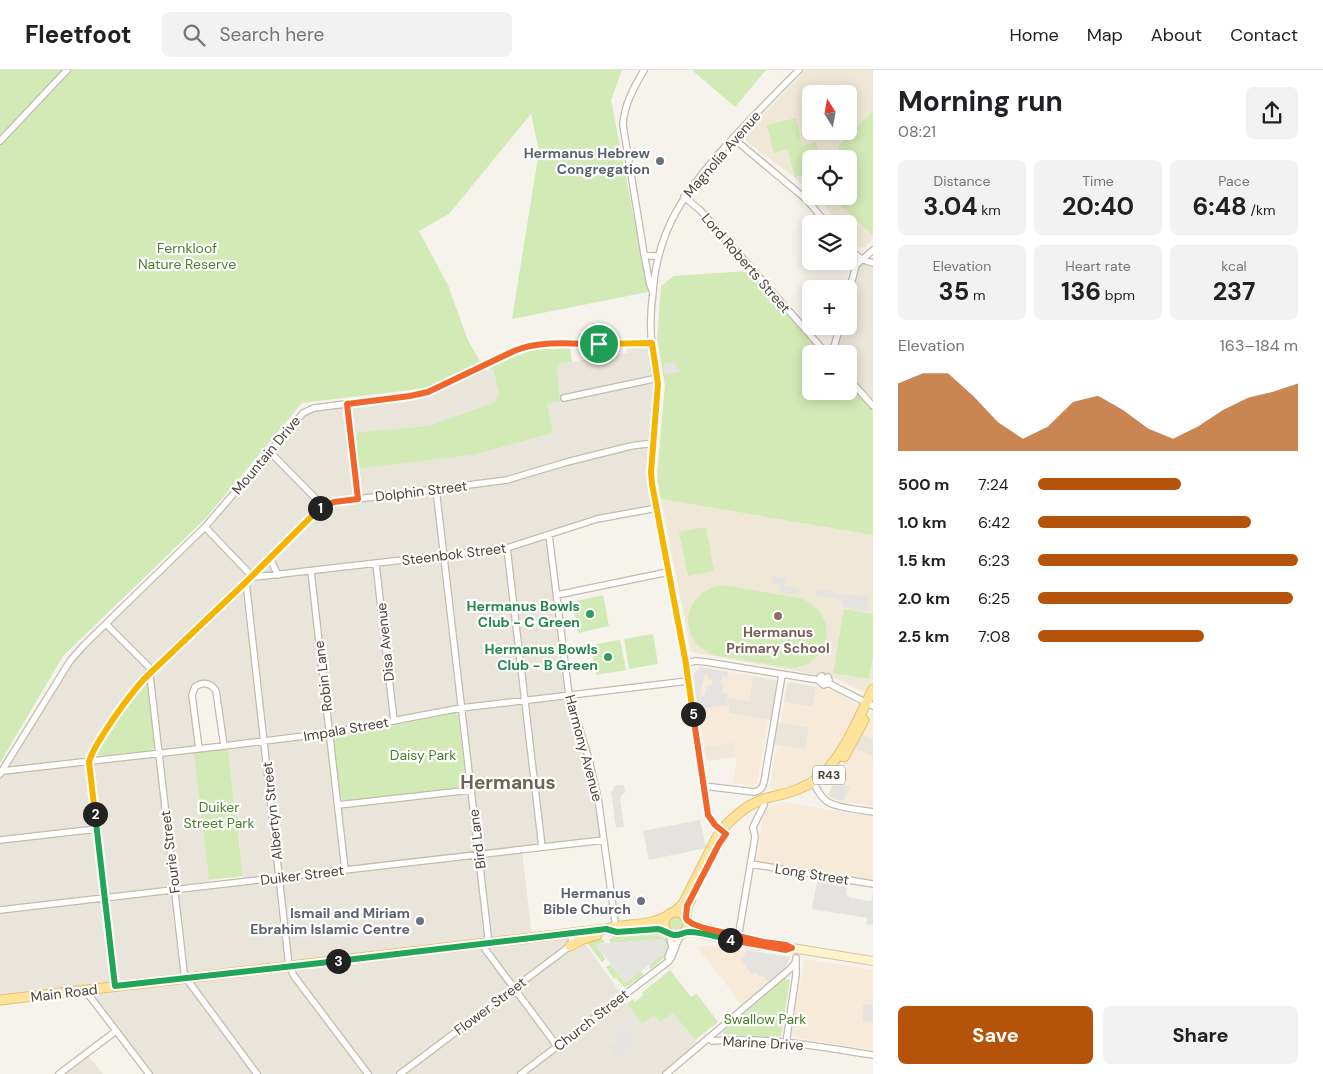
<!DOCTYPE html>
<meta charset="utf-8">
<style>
body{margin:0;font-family:"DM Sans",sans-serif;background:#f2f2f2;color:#202124;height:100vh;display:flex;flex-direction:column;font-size:19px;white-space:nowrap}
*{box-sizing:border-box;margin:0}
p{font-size:16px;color:#757577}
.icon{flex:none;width:28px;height:28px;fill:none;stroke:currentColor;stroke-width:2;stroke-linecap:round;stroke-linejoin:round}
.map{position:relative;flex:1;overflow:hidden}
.details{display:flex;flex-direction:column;background:#fff;width:450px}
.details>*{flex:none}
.needle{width:32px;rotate:349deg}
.buttons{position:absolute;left:802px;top:15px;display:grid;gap:10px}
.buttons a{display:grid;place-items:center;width:55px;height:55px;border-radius:8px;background:#fff;box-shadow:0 2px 12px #0003;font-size:25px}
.pin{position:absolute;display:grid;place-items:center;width:42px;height:42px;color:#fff;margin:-21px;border:2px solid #fff;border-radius:50%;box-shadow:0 1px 5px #0007}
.km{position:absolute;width:25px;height:25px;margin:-12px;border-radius:50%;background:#222;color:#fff;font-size:14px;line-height:25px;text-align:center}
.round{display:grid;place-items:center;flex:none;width:52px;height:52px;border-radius:8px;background:#f2f2f2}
.summary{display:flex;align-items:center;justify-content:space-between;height:85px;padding:0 25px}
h1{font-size:28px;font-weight:700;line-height:38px}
.figures{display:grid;grid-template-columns:repeat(3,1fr);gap:8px;height:85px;padding:5px 25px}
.figures div{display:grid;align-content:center;border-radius:8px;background:#f2f2f2;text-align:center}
.figures b{font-size:25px;font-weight:700}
.figures small{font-size:14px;font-weight:400}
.figures p{font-size:14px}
.chart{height:140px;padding:10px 25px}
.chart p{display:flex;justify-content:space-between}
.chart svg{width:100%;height:90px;margin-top:5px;fill:#b45309;opacity:.7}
.primary-button{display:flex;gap:10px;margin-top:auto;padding:10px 25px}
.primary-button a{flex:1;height:58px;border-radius:8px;background:#b45309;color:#fff;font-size:20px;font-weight:700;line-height:58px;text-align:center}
.primary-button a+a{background:#f2f2f2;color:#202124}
ul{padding:0 25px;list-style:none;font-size:16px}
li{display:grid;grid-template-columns:80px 60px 1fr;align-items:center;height:38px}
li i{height:12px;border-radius:6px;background:#b45309}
header{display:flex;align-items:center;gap:30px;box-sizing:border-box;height:70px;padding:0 25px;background:#fff;border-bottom:1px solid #e0e0e0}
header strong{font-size:24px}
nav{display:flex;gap:28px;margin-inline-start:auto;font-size:18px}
.search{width:350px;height:45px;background:#f2f2f2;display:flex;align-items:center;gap:12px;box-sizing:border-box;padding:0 18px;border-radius:8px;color:#757577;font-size:19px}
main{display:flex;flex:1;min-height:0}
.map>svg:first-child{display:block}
.residential{fill:#eae5da;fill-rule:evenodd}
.commercial{fill:#f7ead8}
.education{fill:#efe8d6;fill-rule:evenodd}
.green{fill:#d2eab5}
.parking{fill:#e5e3e0;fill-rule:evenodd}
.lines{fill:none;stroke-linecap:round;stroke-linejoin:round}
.street-casing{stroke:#c2bbae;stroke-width:8}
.secondary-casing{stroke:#d6c79b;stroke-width:10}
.primary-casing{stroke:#e6c16a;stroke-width:11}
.street{stroke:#fff;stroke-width:5.5}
.secondary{stroke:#fff3cd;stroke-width:8}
.primary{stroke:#ffe39c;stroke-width:9}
.split-1-casing{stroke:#fff;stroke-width:10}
.split-2-casing{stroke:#fff;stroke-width:10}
.split-3-casing{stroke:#fff;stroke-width:10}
.split-4-casing{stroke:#fff;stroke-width:10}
.split-5-casing{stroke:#fff;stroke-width:10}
.split-6-casing{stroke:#fff;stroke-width:10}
.split-1{stroke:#f0652b;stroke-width:6}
.split-2{stroke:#f5b400;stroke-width:6}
.split-3{stroke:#22a559;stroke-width:6}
.split-4{stroke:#22a559;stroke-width:6}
.split-5{stroke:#f0652b;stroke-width:6}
.split-6{stroke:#f5b400;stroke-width:6}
.worship-dot{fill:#6b7280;stroke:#fff;stroke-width:2}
.leisure-dot{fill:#2e9e5b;stroke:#fff;stroke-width:2}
.education-dot{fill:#8d6e63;stroke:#fff;stroke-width:2}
.labels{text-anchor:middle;stroke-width:4.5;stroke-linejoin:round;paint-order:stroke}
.shield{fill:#fff;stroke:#817c74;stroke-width:1}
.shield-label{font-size:12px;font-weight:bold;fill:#4b4439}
.worship-label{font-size:14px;font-weight:bold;fill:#5b616d;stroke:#fff;text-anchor:end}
.street-label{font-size:14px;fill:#4b4439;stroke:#fff}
.park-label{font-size:14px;fill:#4a7f2a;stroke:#fff}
.leisure-label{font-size:14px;font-weight:bold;fill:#27864d;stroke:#fff;text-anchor:end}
.education-label{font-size:14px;font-weight:bold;fill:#785e54;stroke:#fff}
.district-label{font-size:19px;font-weight:bold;fill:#6e6250;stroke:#fff}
</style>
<header>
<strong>Fleetfoot</strong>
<div class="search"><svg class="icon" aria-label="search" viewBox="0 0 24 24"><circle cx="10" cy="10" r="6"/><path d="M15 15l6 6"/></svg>Search here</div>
<nav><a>Home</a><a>Map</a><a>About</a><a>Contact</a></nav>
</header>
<main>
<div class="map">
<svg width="873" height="1004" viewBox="0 0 873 1004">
<rect width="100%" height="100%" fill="#f6f3ec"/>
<path class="residential" d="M861 190 873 194V337L849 309V284H832L840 256H849V223L856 195Z
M651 273 657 303 650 402 656 439 597 450 549 465 569 626 589 690 604 770 522 780 532 868 570 864 572 870 583 871 623 926 621 927 642 954 654 945 660 952 672 942 700 976 666 1004H148L85 921 0 931V704L70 591 205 458 303 342 416 326 491 292 499 323 495 332 428 356 391 360 350 364 354 399 473 385 553 363 547 334 560 330 557 296 559 294 627 283 626 274ZM149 605 158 684 90 691 144 609ZM206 614 216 621 224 677H228L244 812 210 816 194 680 199 679 194 620ZM461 639 471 719 337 734 329 663Z
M753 606 781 611 774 651 730 643 727 628 749 631Z
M791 612 816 617 813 637 784 632 787 614Z
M774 652 809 657 805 679 770 674Z
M861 663 873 670V687L853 677Z
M87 984 103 1004H60Z"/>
<path class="commercial" d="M700 597 753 606 749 631 727 628 730 643 768 650 757 714 753 716 733 713 737 690 734 672 704 677 693 604Z
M816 617 834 621 857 633 858 637 838 679 828 691 816 702 799 713 778 720 772 719 770 717 777 675 805 679 809 657 781 653 784 632 813 637Z
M872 642H873V670L861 663Z
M853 677 873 687V736L837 731 830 728 827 725Z
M783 732 873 747V811L756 792 764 742 768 738Z
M704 875 719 877H725L790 887 787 896 780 904 742 935 699 879Z
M804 889 873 900V980L791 967Z"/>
<path class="education" d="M806 0H873V169L865 177 856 176 849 166V154H839L817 126H849V89H811V122L794 107 746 71V62ZM811 24H849V61H811Z
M661 429 873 465V609L867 621 863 622 835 608 691 582Z
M734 672 736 687 707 691 704 677Z"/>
<path class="green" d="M0 0H622L611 30 648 222 512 249 539 81 531 44 449 144 419 161 448 215 467 268 480 292 427 318 302 333 205 449 63 586 0 693Z
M692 0H766L735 37Z
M873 41V163L872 165 857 150 829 126H849V89H839L838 80 839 75Z
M796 48 802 76 816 72 821 89H811V103L795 107 788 79 774 83 767 55Z
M748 201 822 284H811V321H849V314L873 342V465L661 429 657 408 665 315 657 269 661 216 674 206Z
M570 278 572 292 559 294 557 296 560 331 547 334 553 363 473 385 357 399 353 363 428 356 495 332 499 323 492 296 529 281 537 279Z
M706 457 714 501 688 506 679 462Z
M718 516H729L798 528C840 539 834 595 791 598L717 586C678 575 679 526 718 516Z
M603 525 609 556 578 563 572 532Z
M844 539 873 544V587L869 609 833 603Z
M653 564 658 594 629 599 624 569Z
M620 570 626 600 596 605 591 575Z
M145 613H147L148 615 155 677 151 681 97 686 96 681C111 657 126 635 145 613Z
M456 643 458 644 466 713 464 717 344 731 340 728 333 667Z
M228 679 243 806 209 810 194 683Z
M669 854a7 7 0 1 1 14 0a7 7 0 1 1-14 0Z
M648 864C665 864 677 872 664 888 660 892 656 895 651 899L649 898 651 893 664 883 663 869 611 873 609 870 611 868Z
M601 869 604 870V873L598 874 597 876 605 888V890L602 892 587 873 590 871Z
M609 895H611L625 913 641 901 644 905 625 918 616 908 614 909 606 897Z
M670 900 691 927 697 924 718 952 695 970 673 943 660 952 654 945 642 954 627 934 633 929 635 932 643 925 642 923Z
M785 908 790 910 781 966 777 967 723 964V962Z"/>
<path class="parking" d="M676 292 677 299H681V302L665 305 663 294Z
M772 506 786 508 785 516 799 518 798 525 780 522 781 515 771 513Z
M817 519 835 522V523L842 525 843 523 869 527 867 541 843 537V531L816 526Z
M700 597 728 602 727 607 723 606 720 612 723 613 722 623 727 624 728 635 698 639 693 604ZM705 604 708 605V608L713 610 711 616H707L704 626 701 625V622H700Z
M836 710 850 718 843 731 837 730 828 726Z
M624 715 625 723 622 724 620 729 624 757 616 758 611 721 614 720V716Z
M700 750 706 778 649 790 643 761Z
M817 812 847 817 846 824 850 828 871 831 873 822V855L866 854 867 848 812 839Z
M661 869 664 870 666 873 667 878 664 884 625 913 597 876 598 874Z
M746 880 790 887 785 899 769 913 762 905 760 907 756 902 752 905 741 889 744 887Z
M863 934 873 935V952L863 951Z
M625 956 637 971 616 988 609 977 617 970 613 965Z"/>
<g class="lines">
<defs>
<path id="street" d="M644 0C634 17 624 35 623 55L644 184 650 215 652 220
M733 68 807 130 827 154
M0 71 67 0
M684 127 700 140 827 284
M849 178C856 187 863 190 873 193
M644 184 650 186H658
M849 222 856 195 873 180
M832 284 840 256
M849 309 873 336
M564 328 658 308
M347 334 358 429
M269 381 323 436
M436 419 488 866 485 879 557 976
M205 457 248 502 255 507 507 478 597 449 657 438
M549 465 569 625 588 686 598 728 616 858
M507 478 542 777
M270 489 278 505
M376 494 394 651
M311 501 345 800
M246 512 289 896 294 906 368 1004
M557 525 668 502
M106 554 149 597 184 902 186 908 257 1004
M686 593 696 591 706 592 819 610
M822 606 824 610 828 607 829 610 827 614 824 615 820 612V607Z
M828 613 873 636
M199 679 192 625 195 617C203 611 211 613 216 621L224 676
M3 701 224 676 329 663 461 638 688 611
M0 704 70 591 84 575 205 457 303 343 314 338 422 324 438 318 514 281 528 276 544 274H638L651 273
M704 716 754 722C760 721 763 717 764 712L782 605
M815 716C819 722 822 729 828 732 837 738 862 740 873 742
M338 735 471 720
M726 764C719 758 711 754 709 745L686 593 652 414C649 380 659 346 658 312 658 300 654 287 652 275 650 260 651 237 653 222 657 161 684 123 723 79 747 52 773 26 799 0
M0 770 97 759
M751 794 873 814
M0 840 604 770
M738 868 755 767 753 757 764 735
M668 887 672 877 669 863
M115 917 89 692C92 681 98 673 104 664 116 644 129 626 144 609L246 512 319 439 327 434 334 432 507 410 567 392 631 376 653 373
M85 920 149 1004
M708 968 712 971C766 966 820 977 873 985
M786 973 796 905V891
M59 1004 116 961
M400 1004 570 876 572 869 570 863
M521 1004 669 891C676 882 675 871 683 863
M666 1004 790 899 795 893 796 888"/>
<path id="secondary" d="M687 850 693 854 704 858 764 872 786 875 792 878 873 891
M684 862H694L760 876"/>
<path id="primary" d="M844 687 864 650
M674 842 683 834 717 767C728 750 747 734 767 728 786 723 800 721 817 709 843 689 858 648 873 619
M664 854a12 12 0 1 1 24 0a12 12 0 1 1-24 0Z
M686 848 687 836 691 829
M614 861 617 862C630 860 656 855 667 862
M570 876 583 869 597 865
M0 930 606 859C625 853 649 857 667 846"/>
</defs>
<use href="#street" class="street-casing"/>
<use href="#secondary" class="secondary-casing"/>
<use href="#primary" class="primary-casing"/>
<use href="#street" class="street"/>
<use href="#secondary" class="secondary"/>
<use href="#primary" class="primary"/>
</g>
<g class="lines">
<defs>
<path id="split-1" d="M320 438 334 432 358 429 347 334 410 326 428 322 514 281C540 270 571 274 599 274"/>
<path id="split-2" d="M95 744 89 692C92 681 98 673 104 663 116 644 129 626 144 609L246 512 320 438"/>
<path id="split-3" d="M95 744 115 916 338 891"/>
<path id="split-4" d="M338 891 606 859 617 862 658 859C664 860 668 864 674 865 680 866 683 862 689 862 703 862 717 867 730 870"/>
<path id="split-5" d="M693 644 708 745 715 755 726 764 719 774 687 836 686 848 687 850 693 854 704 858 764 872 786 875 792 878 786 880 730 870"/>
<path id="split-6" d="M599 274 652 273 658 314 651 402 652 414 686 594 693 644"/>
</defs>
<use href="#split-1" class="split-1-casing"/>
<use href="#split-2" class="split-2-casing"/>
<use href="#split-3" class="split-3-casing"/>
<use href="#split-4" class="split-4-casing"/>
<use href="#split-5" class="split-5-casing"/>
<use href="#split-6" class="split-6-casing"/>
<use href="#split-1" class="split-1"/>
<use href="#split-2" class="split-2"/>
<use href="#split-3" class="split-3"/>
<use href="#split-4" class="split-4"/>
<use href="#split-5" class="split-5"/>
<use href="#split-6" class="split-6"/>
</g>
<g class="worship-dot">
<circle cx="660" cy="91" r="5"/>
<circle cx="641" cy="831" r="5"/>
<circle cx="420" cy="851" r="5"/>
</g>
<g class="leisure-dot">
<circle cx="590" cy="544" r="5"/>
<circle cx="608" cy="587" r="5"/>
</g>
<circle class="education-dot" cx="778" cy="546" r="5"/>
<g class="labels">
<rect class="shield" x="813" y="695.5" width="32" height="19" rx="4"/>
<g class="shield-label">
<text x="829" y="709">R43</text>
</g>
<g class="worship-label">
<text x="650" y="88">Hermanus Hebrew<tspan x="650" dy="16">Congregation</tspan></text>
<text x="631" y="828">Hermanus<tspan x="631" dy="16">Bible Church</tspan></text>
<text x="410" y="848">Ismail and Miriam<tspan x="410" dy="16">Ebrahim Islamic Centre</tspan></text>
</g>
<g class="street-label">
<text transform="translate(722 84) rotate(-49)" y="5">Magnolia Avenue</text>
<text transform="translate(746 193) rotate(49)" y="5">Lord Roberts Street</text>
<text transform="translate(266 385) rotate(-50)" y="5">Mountain Drive</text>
<text transform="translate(421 421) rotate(-7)" y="5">Dolphin Street</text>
<text transform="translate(454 484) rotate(-7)" y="5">Steenbok Street</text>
<text transform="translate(385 572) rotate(-96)" y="5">Disa Avenue</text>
<text transform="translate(323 606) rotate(-97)" y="5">Robin Lane</text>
<text transform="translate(346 659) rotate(-10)" y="5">Impala Street</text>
<text transform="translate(584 678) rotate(75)" y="5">Harmony Avenue</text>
<text transform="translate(272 741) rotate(-96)" y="5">Albertyn Street</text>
<text transform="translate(477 769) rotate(-97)" y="5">Bird Lane</text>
<text transform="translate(170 782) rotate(-97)" y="5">Fourie Street</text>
<text transform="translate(812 804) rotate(9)" y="5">Long Street</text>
<text transform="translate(302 805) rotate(-7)" y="5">Duiker Street</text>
<text transform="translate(64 923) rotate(-7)" y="5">Main Road</text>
<text transform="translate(490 936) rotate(-37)" y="5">Flower Street</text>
<text transform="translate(591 950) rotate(-38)" y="5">Church Street</text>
<text transform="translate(763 973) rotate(3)" y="5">Marine Drive</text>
</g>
<g class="park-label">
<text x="187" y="183">Fernkloof<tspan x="187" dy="16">Nature Reserve</tspan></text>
<text x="423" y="690">Daisy Park</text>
<text x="219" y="742">Duiker<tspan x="219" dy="16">Street Park</tspan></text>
<text x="765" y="954">Swallow Park</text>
</g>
<g class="leisure-label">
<text x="580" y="541">Hermanus Bowls<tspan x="580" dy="16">Club - C Green</tspan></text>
<text x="598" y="584">Hermanus Bowls<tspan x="598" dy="16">Club - B Green</tspan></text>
</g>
<g class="education-label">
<text x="778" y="567">Hermanus<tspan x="778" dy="16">Primary School</tspan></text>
</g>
<g class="district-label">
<text x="508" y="719">Hermanus</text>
</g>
</g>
</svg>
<div class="buttons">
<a><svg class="needle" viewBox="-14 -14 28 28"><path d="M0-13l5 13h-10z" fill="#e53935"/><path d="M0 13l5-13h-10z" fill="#757577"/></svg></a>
<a><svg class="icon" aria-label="locate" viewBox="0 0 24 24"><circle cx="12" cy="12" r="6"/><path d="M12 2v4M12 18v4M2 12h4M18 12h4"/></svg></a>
<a><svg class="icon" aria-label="layers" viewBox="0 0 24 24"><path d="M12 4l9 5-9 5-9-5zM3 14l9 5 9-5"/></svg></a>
<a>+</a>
<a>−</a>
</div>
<div class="pin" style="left:599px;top:274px;background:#1e9e55"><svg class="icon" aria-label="arrive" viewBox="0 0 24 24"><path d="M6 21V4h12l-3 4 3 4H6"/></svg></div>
<b class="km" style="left:320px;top:438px">1</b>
<b class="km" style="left:95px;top:744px">2</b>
<b class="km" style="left:338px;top:891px">3</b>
<b class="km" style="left:730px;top:870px">4</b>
<b class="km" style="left:693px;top:644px">5</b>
</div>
<section class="details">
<div class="summary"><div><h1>Morning run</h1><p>08:21</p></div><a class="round"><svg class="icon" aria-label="share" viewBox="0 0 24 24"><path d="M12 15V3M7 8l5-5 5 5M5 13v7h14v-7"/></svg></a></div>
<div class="figures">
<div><p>Distance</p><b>3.04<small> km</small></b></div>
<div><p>Time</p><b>20:40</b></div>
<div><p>Pace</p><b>6:48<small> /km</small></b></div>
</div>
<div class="figures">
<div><p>Elevation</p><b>35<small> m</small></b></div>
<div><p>Heart rate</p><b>136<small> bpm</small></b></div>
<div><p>kcal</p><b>237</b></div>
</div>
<div class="chart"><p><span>Elevation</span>163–184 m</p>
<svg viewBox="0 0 160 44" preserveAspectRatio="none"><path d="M0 44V11L10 6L20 6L30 17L40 30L50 38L60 32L70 20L80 17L90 24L100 33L110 38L120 32L130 24L140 18L150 15L160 11V44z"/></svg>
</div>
<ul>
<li><b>500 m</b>7:24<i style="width:55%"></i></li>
<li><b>1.0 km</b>6:42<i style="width:82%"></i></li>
<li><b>1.5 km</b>6:23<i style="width:100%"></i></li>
<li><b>2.0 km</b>6:25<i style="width:98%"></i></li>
<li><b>2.5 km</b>7:08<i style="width:64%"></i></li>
</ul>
<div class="primary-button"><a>Save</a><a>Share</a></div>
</section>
</main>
